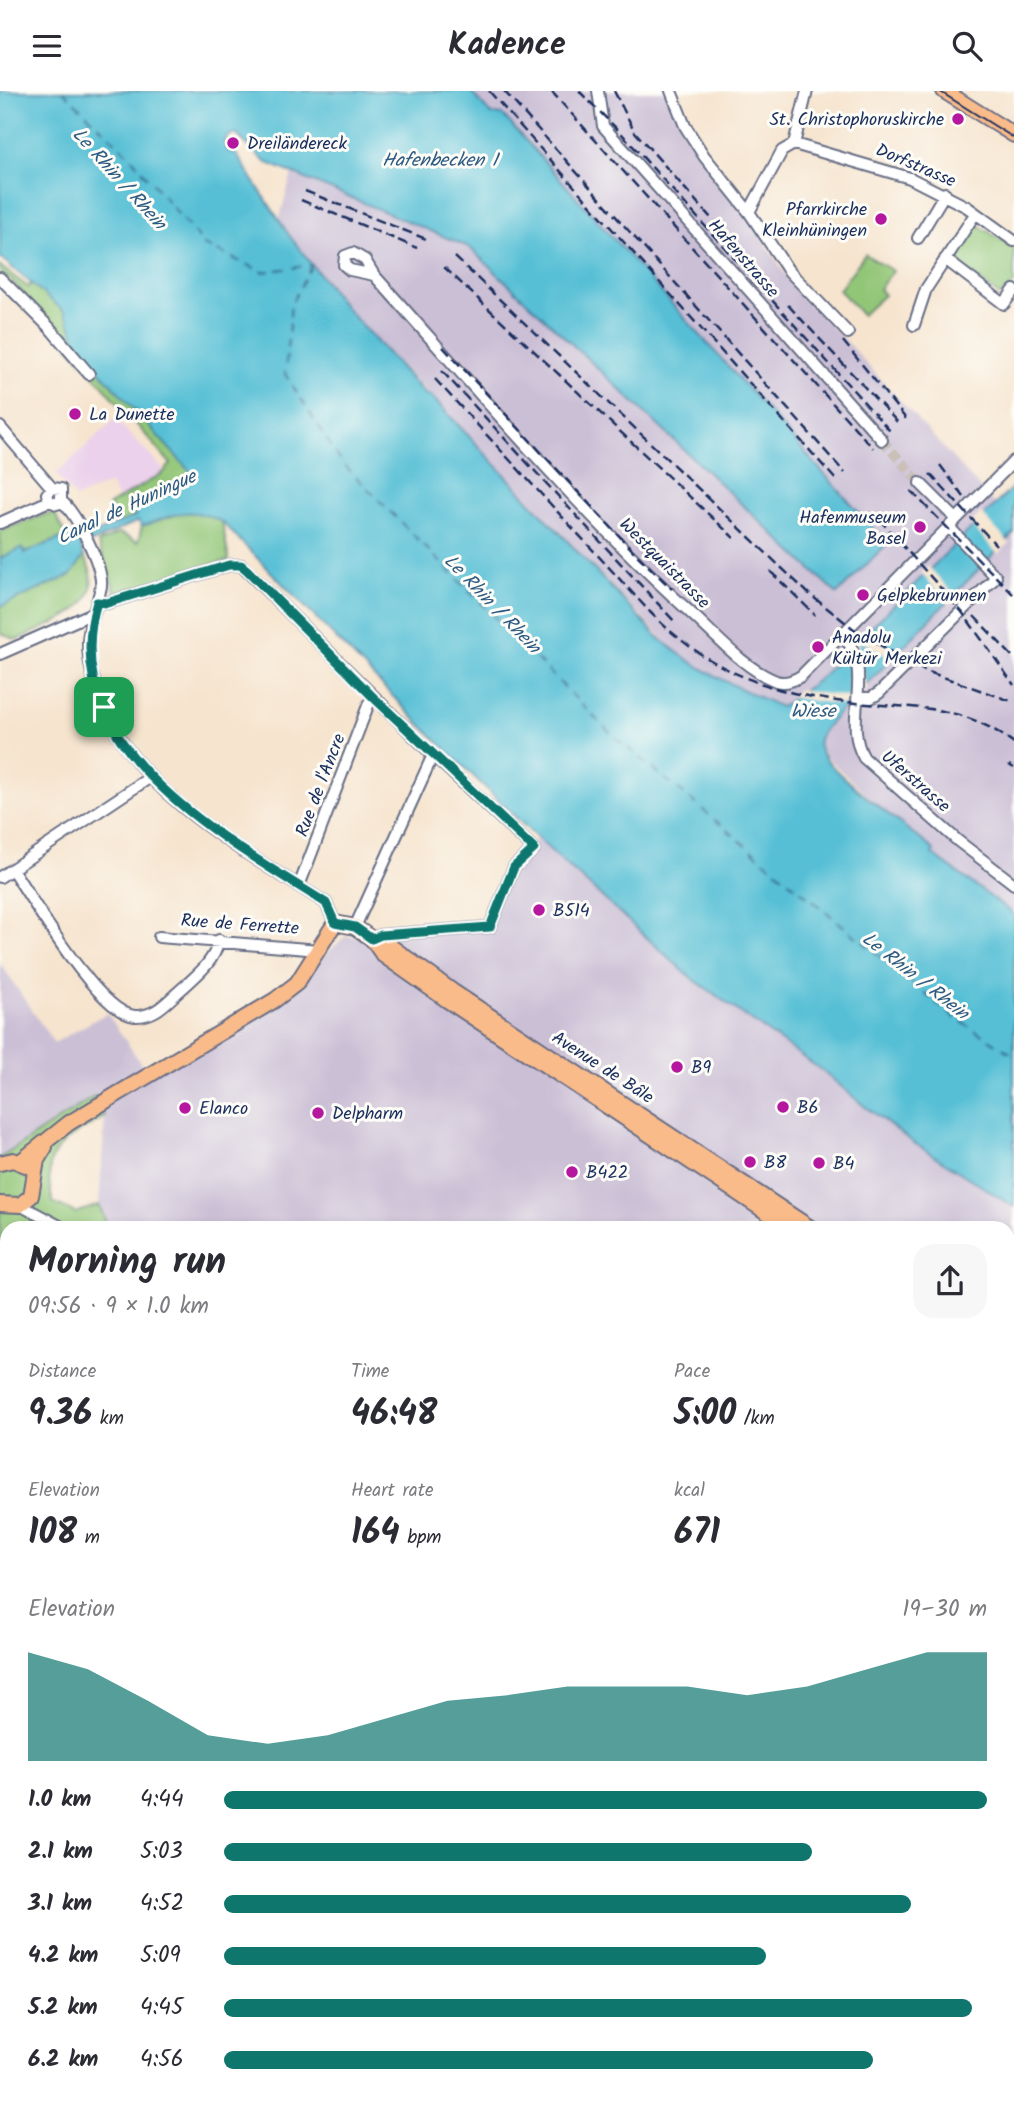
<!DOCTYPE html>
<meta charset="utf-8">
<style>
body{margin:0;font-family:Kalam,sans-serif;background:#f7f7f7;color:#2b2b33;height:100vh;display:flex;flex-direction:column;font-size:26px;white-space:nowrap}
*{box-sizing:border-box;margin:0}
p{font-size:23px;color:#7c7c81}
.icon{flex:none;width:38px;height:38px;fill:none;stroke:currentColor;stroke-width:2;stroke-linecap:round;stroke-linejoin:round}
.map{position:relative;flex:1;overflow:hidden}
.sheet{position:absolute;left:0px;top:1130px;width:1015px;height:884px;display:flex;flex-direction:column;background:#fff;border-radius:21px 21px 0 0;box-shadow:0 4px 10px #0003}
.sheet>*{flex:none}
.pin{position:absolute;display:grid;place-items:center;width:60px;height:60px;color:#fff;margin:-30px;border-radius:14px;box-shadow:0 4px 10px #0006}
.round{display:grid;place-items:center;flex:none;width:74px;height:74px;border-radius:21px;background:#f7f7f7}
.head{display:flex;align-items:center;justify-content:space-between;height:119px;padding:0 28px}
h1{font-size:38px;font-weight:700;line-height:52px}
.metrics{display:grid;grid-template-columns:repeat(3,1fr);gap:10px;height:119px;padding:7px 28px}
.metrics div{display:grid;align-content:center}
.metrics b{font-size:35px;font-weight:700}
.metrics small{font-size:19px;font-weight:400}
.metrics p{font-size:19px}
.chart{height:196px;padding:14px 28px}
.chart p{display:flex;justify-content:space-between}
.chart svg{width:100%;height:126px;margin-top:7px;fill:#0f766e;opacity:.7}
ul{padding:0 28px;list-style:none;font-size:23px}
li{display:grid;grid-template-columns:112px 84px 1fr;align-items:center;height:52px}
li i{height:18px;border-radius:9px;background:#0f766e}
header{display:flex;justify-content:space-between;align-items:center;height:91px;padding:0 28px;background:#fff;font-size:32px;font-weight:700}
.map>svg:first-child{display:block}
.built{fill:#ebd1eb}
.industrial{fill:#cbbfd5}
.green{fill:#92c677;stroke:#567a6a;stroke-width:2}
.water{fill:#57bfd5;stroke:#39779a;stroke-width:2}
.pier{fill:#f6e4ce}
.lines{fill:none;stroke-linecap:round;stroke-linejoin:round}
.ferry{stroke:#2d5a82;stroke-width:2;stroke-dasharray:9 7;stroke-linecap:butt}
.minor-tunnel{stroke:#cac0b8;stroke-width:10;stroke-dasharray:10 5;stroke-linecap:butt}
.minor-casing{stroke:#686e85;stroke-width:14}
.major-casing{stroke:#686e85;stroke-width:18}
.minor{stroke:#fff;stroke-width:10}
.major{stroke:#fabb8b;stroke-width:14}
.tram{stroke:#1b2f5e;stroke-width:2}
.rail{stroke:#1b2f5e;stroke-width:2.5;stroke-dasharray:10 5;stroke-linecap:butt}
.route-casing{stroke:#fff;stroke-width:14}
.route{stroke:#0f766e;stroke-width:9}
.poi-dot{fill:#b5179e;stroke:#fdfcf7;stroke-width:2.5}
.labels{text-anchor:middle;stroke-width:6;stroke-linejoin:round;paint-order:stroke}
.poi-label{font-size:18px;fill:#1b2f5e;stroke:#fdfcf7;text-anchor:start}
.street-label{font-size:18px;fill:#1b2f5e;stroke:#fdfcf7}
.water-label{font-size:19px;font-style:italic;fill:#2d5a82;stroke:#fdfcf7}
</style>
<header><svg class="icon" aria-label="menu" viewBox="0 0 24 24"><path d="M4 6h16M4 12h16M4 18h16"/></svg>Kadence<svg class="icon" aria-label="search" viewBox="0 0 24 24"><circle cx="10" cy="10" r="6"/><path d="M15 15l6 6"/></svg></header>
<div class="map">
<svg width="1014" height="2013" viewBox="0 0 1014 2013">
<rect width="100%" height="100%" fill="#fdfcf7"/>
<filter id="ink" filterUnits="userSpaceOnUse"><feTurbulence type="fractalNoise" baseFrequency=".0143" numOctaves="2"/><feDisplacementMap in="SourceGraphic" scale="14" xChannelSelector="R" yChannelSelector="G"/><feConvolveMatrix kernelMatrix="1 2 1 2 8 2 1 2 1" color-interpolation-filters="sRGB"/></filter>
<filter id="wash" filterUnits="userSpaceOnUse"><feTurbulence type="fractalNoise" baseFrequency=".00686" numOctaves="4" result="noise"/><feDisplacementMap in="SourceGraphic" scale="28" xChannelSelector="R" yChannelSelector="G"/><feGaussianBlur stdDeviation="1.57" result="paint"/><feColorMatrix in="noise" values="0 0 0 0 0 0 0 0 0 0 0 0 0 0 0 0 0 1.4 0 .05"/><feComposite in="paint" operator="in"/></filter>
<g filter="url(#wash)">
<rect width="100%" height="100%" fill="#f6e4ce"/>
<path class="built" d="M115 328 164 379 163 382 118 408 110 392 76 407 56 383Z"/>
<path class="industrial" d="M328 0H667L798 203 842 246 1014 434V823L932 763 934 759 875 712 819 659 724 590 678 564 345 216 279 129 292 82Z
M537 747 690 885 828 984 864 1015 914 1052 1014 1116V1975H1008V1138L108 1137 99 1114 105 1026 95 1005 0 1067V872L54 952 107 922 144 977 275 908 346 845 368 848 490 833 511 773Z
M0 1561 7 1571V1719L0 1720Z"/>
<path class="green" d="M975 132 1014 157V193L1000 205 954 170 952 166Z
M865 163 893 180 879 198 884 204 862 224 839 199Z
M0 175 28 196 32 192 65 221 81 258 195 385 136 425 118 433 109 414 163 382 171 373 15 193 0 181Z
M202 421 222 431 229 469 116 503 98 452 119 442 138 451 142 435 181 422Z
M47 423H55L66 445 25 462 0 467V440Z
M84 465C111 513 62 528 26 545L16 549 0 542V516L71 484Z
M95 1005 105 1026C63 1050 39 1058 53 1111L75 1122 99 1114 108 1137 7 1138V1178H0V1067Z
M7 1227V1295L0 1304V1229Z"/>
<path class="water" d="M0 0H470L491 23 503 24 887 453 837 503 469 156 265 71 236 43 228 45 224 53 228 60 237 64 289 144 345 216 426 304 431 305 656 544C693 578 736 595 781 616L819 588 1014 395V442L835 626C827 635 814 646 820 659 828 681 913 741 934 759L932 763 1014 823V1116L914 1052 864 1015 828 984 689 885 537 747 421 634 222 431C188 414 176 423 142 435L138 430 81 456 84 465 71 484 0 516V467L22 457 25 462 74 442 78 450 136 425 135 420 194 385 80 258 65 221 0 166Z"/>
<path class="pier" d="M981 422 1009 452 998 463 970 433Z
M928 475 956 506 949 514 921 482Z
M863 540 901 562 894 569 859 549 865 591 868 596 850 615 789 606 799 599 854 607 850 568 843 560Z"/>
<g class="lines">
<path class="ferry" d="M63 0 130 65 204 154 263 181 311 174
M312 174 291 213 285 283 342 372 610 642 952 925 1014 964"/>
</g>
</g>
<g filter="url(#ink)">
<g class="lines">
<path class="minor-tunnel" d="M882 349 920 392"/>
<defs>
<path id="minor" d="M598 0 603 35 882 349
M671 0 685 35 704 65 749 121 788 179 848 242
M794 53 910 87 967 116 1014 150
M794 53 807 0
M749 121 782 60 794 53
M918 147 945 102
M945 168 1004 213 1014 199
M374 184 350 179 344 174 345 165 353 162 365 169 374 184C478 300 579 420 693 524 717 546 745 578 776 590 785 593 793 590 801 585L1014 370
M0 187 49 236 89 283
M914 234 926 198 975 123
M0 336 52 397 61 398V410
M920 392 956 428
M52 397 47 403 49 410 57 413 61 410C77 423 103 475 101 495 98 514 88 532 88 552 88 572 95 595 102 614 142 707 244 760 326 812L335 832
M0 432 49 410
M97 511 107 512 229 474H241L433 664 534 758 514 776 490 836 381 844 372 848
M842 544C877 579 841 630 864 667L958 750 1014 793
M0 563 93 522
M860 607H871L879 602 996 486 949 436
M12 778C33 809 99 923 135 925 153 926 164 914 176 903 193 887 214 873 219 849
M0 786 149 687
M299 795 369 612 374 607
M355 836 433 664
M159 846 319 859
M20 1114 65 1138
M1008 1279 1014 1284
M1008 1291 1011 1293 1014 1289
M0 1772 7 1816
M0 1850 7 1849
M203 2007 204 2013
M289 2007 290 2013
M378 2007V2013
M524 2007 530 2013
M638 2007 642 2013
M8 2013V2007
M134 2013 135 2007
M706 2013 710 2007
M858 2013 859 2007"/>
<path id="major" d="M944 0 1014 44
M372 848 383 864 447 909 792 1138
M21 1070 69 1032 275 909 297 892 335 832 355 836 372 848 390 855 452 900 812 1138
M0 1072 13 1069 28 1075
M0 1113 20 1114 31 1105 37 1069 45 1056
M1008 1706 1014 1710"/>
</defs>
<use href="#minor" class="minor-casing"/>
<use href="#major" class="major-casing"/>
<use href="#minor" class="minor"/>
<use href="#major" class="major"/>
<path class="tram" d="M939 0 1014 47"/>
<path class="rail" d="M489 0 837 390
M504 0 845 382
M551 0 873 357
M579 0 622 43 891 341
M614 0 635 41 718 135
M305 100 426 148
M301 109 417 157
M455 166 808 502 859 542
M444 176 734 447
M788 214 900 334
M843 250 906 328
M443 256 637 464 672 498
M442 280 675 531
M435 288 650 521C709 581 773 604 856 612 918 618 960 612 1014 652
M940 374 967 410
M930 383 996 454
M911 400 1014 504
M879 428 962 521 1014 594
M770 480 815 524
M974 525 1014 567
M851 537 923 579 1014 611
M1009 674 1014 677
M0 1574 7 1584
M120 2013 121 2007"/>
</g>
</g>
<g class="lines" filter="url(#ink)">
<defs>
<path id="route" d="M229 474H241L247 479 374 607 534 758 514 776 490 836 381 844 372 848 355 836 335 832 326 812C225 748 53 656 97 511L107 512Z"/>
</defs>
<use href="#route" class="route-casing"/>
<use href="#route" class="route"/>
</g>
<g class="poi-dot">
<circle cx="958" cy="28" r="7"/>
<circle cx="233" cy="52" r="7"/>
<circle cx="881" cy="128" r="7"/>
<circle cx="75" cy="323" r="7"/>
<circle cx="920" cy="436" r="7"/>
<circle cx="863" cy="504" r="7"/>
<circle cx="818" cy="556" r="7"/>
<circle cx="539" cy="819" r="7"/>
<circle cx="677" cy="976" r="7"/>
<circle cx="783" cy="1016" r="7"/>
<circle cx="185" cy="1017" r="7"/>
<circle cx="318" cy="1022" r="7"/>
<circle cx="750" cy="1071" r="7"/>
<circle cx="819" cy="1072" r="7"/>
<circle cx="572" cy="1081" r="7"/>
</g>
<g class="labels">
<g class="poi-label">
<text x="944" y="34" text-anchor="end">St. Christophoruskirche</text>
<text x="247" y="58">Dreiländereck</text>
<text x="867" y="124" text-anchor="end">Pfarrkirche<tspan x="867" dy="21">Kleinhüningen</tspan></text>
<text x="89" y="329">La Dunette</text>
<text x="906" y="432" text-anchor="end">Hafenmuseum<tspan x="906" dy="21">Basel</tspan></text>
<text x="877" y="510">Gelpkebrunnen</text>
<text x="832" y="552">Anadolu<tspan x="832" dy="21">Kültür Merkezi</tspan></text>
<text x="553" y="825">B514</text>
<text x="691" y="982">B9</text>
<text x="797" y="1022">B6</text>
<text x="199" y="1023">Elanco</text>
<text x="332" y="1028">Delpharm</text>
<text x="764" y="1077">B8</text>
<text x="833" y="1078">B4</text>
<text x="586" y="1087">B422</text>
</g>
<g class="street-label">
<text transform="translate(916 74) rotate(23)" y="6">Dorfstrasse</text>
<text transform="translate(744 167) rotate(49)" y="6">Hafenstrasse</text>
<text transform="translate(665 472) rotate(45)" y="6">Westquaistrasse</text>
<text transform="translate(916 690) rotate(41)" y="6">Uferstrasse</text>
<text transform="translate(320 694) rotate(-69)" y="6">Rue de l'Ancre</text>
<text transform="translate(240 833) rotate(4)" y="6">Rue de Ferrette</text>
<text transform="translate(603 976) rotate(33)" y="6">Avenue de Bâle</text>
</g>
<g class="water-label">
<text x="440" y="75">Hafenbecken 1</text>
<text transform="translate(120 87) rotate(48)" y="7">Le Rhin / Rhein</text>
<text transform="translate(126 415) rotate(-25)" y="7">Canal de Huningue</text>
<text transform="translate(493 512) rotate(46)" y="7">Le Rhin / Rhein</text>
<text x="813" y="626">Wiese</text>
<text transform="translate(916 884) rotate(38)" y="7">Le Rhin / Rhein</text>
</g>
</g>
</svg>
<div class="pin" style="left:104px;top:616px;background:#1e9e55"><svg class="icon" aria-label="arrive" viewBox="0 0 24 24"><path d="M6 21V4h12l-3 4 3 4H6"/></svg></div>
<section class="sheet">
<div class="head"><div><h1>Morning run</h1><p>09:56 · 9 × 1.0 km</p></div><a class="round"><svg class="icon" aria-label="share" viewBox="0 0 24 24"><path d="M12 15V3M7 8l5-5 5 5M5 13v7h14v-7"/></svg></a></div>
<div class="metrics">
<div><p>Distance</p><b>9.36<small> km</small></b></div>
<div><p>Time</p><b>46:48</b></div>
<div><p>Pace</p><b>5:00<small> /km</small></b></div>
</div>
<div class="metrics">
<div><p>Elevation</p><b>108<small> m</small></b></div>
<div><p>Heart rate</p><b>164<small> bpm</small></b></div>
<div><p>kcal</p><b>671</b></div>
</div>
<div class="chart"><p><span>Elevation</span>19–30 m</p>
<svg viewBox="0 0 160 44" preserveAspectRatio="none"><path d="M0 44V6L10 12L20 23L30 35L40 38L50 35L60 29L70 23L80 21L90 18L100 18L110 18L120 21L130 18L140 12L150 6L160 6V44z"/></svg>
</div>
<ul>
<li><b>1.0 km</b>4:44<i style="width:100%"></i></li>
<li><b>2.1 km</b>5:03<i style="width:77%"></i></li>
<li><b>3.1 km</b>4:52<i style="width:90%"></i></li>
<li><b>4.2 km</b>5:09<i style="width:71%"></i></li>
<li><b>5.2 km</b>4:45<i style="width:98%"></i></li>
<li><b>6.2 km</b>4:56<i style="width:85%"></i></li>
</ul>
</section>
</div>
